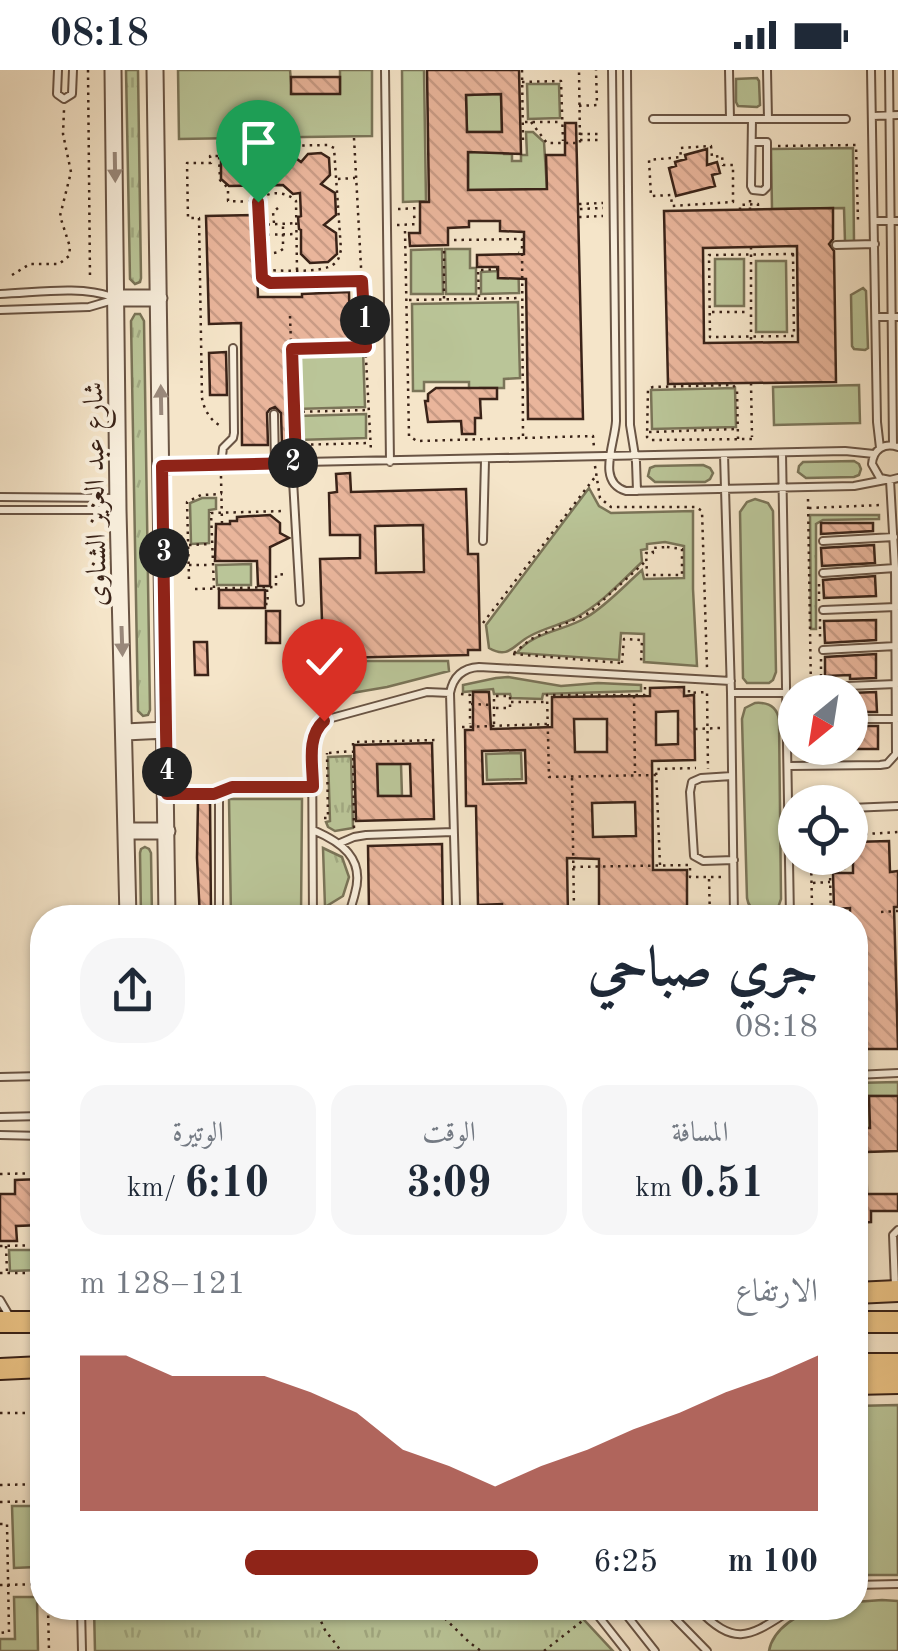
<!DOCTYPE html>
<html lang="ar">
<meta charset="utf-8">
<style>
body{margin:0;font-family:"Old Standard TT",Amiri,serif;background:#f6f6f7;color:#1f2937;direction:rtl;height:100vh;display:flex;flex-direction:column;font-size:38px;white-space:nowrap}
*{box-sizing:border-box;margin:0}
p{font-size:32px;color:#747a83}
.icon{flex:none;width:55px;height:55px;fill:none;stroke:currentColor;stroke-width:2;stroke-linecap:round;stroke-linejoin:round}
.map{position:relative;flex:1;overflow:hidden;direction:ltr}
.details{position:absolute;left:30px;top:835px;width:838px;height:715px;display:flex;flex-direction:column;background:#fff;border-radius:40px;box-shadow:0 2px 8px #0004;direction:rtl}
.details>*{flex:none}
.needle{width:65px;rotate:210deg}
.fabs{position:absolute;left:778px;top:605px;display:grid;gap:20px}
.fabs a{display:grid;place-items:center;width:90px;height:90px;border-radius:50%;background:#fff;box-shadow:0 2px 8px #0004;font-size:50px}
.pin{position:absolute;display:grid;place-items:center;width:85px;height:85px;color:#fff;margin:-102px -42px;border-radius:50% 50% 50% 0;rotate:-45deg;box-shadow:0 0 10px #0007}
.pin .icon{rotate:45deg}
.km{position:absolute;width:50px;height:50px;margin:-25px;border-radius:50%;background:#222;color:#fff;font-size:28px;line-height:50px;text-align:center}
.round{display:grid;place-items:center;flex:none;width:105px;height:105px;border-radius:40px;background:#f6f6f7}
.summary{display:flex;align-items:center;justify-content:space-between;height:170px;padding:0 50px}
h1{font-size:55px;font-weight:700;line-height:75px}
.figures{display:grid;grid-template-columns:repeat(3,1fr);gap:15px;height:170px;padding:10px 50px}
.figures div{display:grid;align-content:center;border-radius:25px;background:#f6f6f7;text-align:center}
.figures b{font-size:42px;font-weight:700}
.figures small{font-size:28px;font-weight:400}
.figures p{font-size:28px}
.chart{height:280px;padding:20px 50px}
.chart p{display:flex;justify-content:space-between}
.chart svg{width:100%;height:180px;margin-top:10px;fill:#8f2418;opacity:.7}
ul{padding:0 50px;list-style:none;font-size:32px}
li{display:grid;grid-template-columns:160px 120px 1fr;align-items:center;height:75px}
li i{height:25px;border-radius:12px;background:#8f2418}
.status{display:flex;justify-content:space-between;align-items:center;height:70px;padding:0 50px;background:#fff;direction:ltr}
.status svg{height:28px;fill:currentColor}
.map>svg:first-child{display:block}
.grass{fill:url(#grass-tufts);stroke:#7a7458;stroke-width:2.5}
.garden{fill:#bac598;stroke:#7a7458;stroke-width:2.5}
.building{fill:url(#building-back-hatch);stroke:#3a2318;stroke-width:2.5;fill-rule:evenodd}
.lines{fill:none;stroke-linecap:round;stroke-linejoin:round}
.service-casing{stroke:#695444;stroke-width:10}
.tertiary-casing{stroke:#695444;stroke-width:19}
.trunk-casing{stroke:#3a2318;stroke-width:24}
.path{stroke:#3a2318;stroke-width:2.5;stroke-dasharray:2.5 5;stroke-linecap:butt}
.service{stroke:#f8eedc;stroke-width:6}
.tertiary{stroke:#f8eedc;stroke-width:15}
.trunk{stroke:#eac284;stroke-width:20}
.oneway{fill:#99887a}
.route-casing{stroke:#fff;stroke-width:20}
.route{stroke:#8f2418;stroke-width:12}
.labels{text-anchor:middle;stroke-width:8;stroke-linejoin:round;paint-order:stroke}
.street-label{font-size:28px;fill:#3a2318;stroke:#f8eedc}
</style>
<div class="status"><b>08:18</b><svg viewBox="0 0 49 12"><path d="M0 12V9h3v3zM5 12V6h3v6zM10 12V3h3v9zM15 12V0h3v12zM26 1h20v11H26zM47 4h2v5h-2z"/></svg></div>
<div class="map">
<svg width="898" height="1581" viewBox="0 0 898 1581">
<defs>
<pattern id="grass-tufts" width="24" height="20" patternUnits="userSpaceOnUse" patternTransform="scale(2.5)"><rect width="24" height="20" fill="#bac598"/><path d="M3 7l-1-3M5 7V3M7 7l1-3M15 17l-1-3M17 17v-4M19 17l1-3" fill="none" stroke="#a1a982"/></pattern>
<pattern id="building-back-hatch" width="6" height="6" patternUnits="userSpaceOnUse" patternTransform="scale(2.5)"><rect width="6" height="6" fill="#e9b59b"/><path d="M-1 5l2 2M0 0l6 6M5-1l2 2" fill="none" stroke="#c99b85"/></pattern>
</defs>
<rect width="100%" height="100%" fill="#f5e5c9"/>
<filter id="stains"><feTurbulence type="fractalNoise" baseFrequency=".002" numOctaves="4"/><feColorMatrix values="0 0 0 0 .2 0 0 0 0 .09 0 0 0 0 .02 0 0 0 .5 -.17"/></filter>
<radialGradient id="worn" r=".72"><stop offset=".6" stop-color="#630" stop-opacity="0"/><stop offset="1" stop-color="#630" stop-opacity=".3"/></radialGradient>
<path class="grass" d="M126 0H138L141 208 140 212 135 214 130 209Z
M135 244H140L144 251 150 640 148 645 143 646 138 641 131 251Z
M810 445H879V449L823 450 816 454V559H811Z
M351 686 353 758 335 761 328 757 326 752 330 751 328 687Z
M145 777 149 779 151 783 152 847H141L140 783 141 779Z
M323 778 342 787 349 807 343 826 325 837Z
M94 1538H573L613 1581H95Z"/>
<path class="garden" d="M178 0H290L292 24 340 23V0H372V66L179 69Z
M402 0H424L426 131 403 132Z
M757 8 759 11 760 35 757 37 738 36 736 32V9Z
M527 14H559L560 48 528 49Z
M501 24 502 62H467L466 25Z
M526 62H533L544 72 547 119 468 120V82H503L504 84H512V91H521V85H527Z
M853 78 854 172H845L844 138 772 139 771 79Z
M442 179 443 224H411V180Z
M445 179H470V198H476V224H446Z
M518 185 519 223 481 224V202L498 201V208H505Z
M715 189H744V236H715Z
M756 191H786L787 262H756Z
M863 218 866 221 868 278 865 280 854 279 852 276 851 225Z
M518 232 520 308 504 309V318H480V332L469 330V312H424V321H413L412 234Z
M363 280 365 337 296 339 294 282Z
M859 315 860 353 774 355 773 317Z
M735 318 736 357 652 359 651 320Z
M366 344V368L297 370V346Z
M854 391 859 394 861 399 859 405 854 407 806 408 798 402 799 396 803 392Z
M703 395 710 398 713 403 710 409 705 412H655L648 406 650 398 655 396Z
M589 418 599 436 611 443 693 441V519L697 596 644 592V564L621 563 619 590 517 583C532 562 565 561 587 547 607 535 624 516 642 500L644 509 684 508V476L665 472 647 474V479L641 480 642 492C621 512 601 534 575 548 560 555 544 558 530 566 514 574 509 590 489 578L486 555Z
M202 428H216V439L209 440V473L191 474 190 433Z
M755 429 768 433 773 441 776 602 773 610 769 613H747L743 608 740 442 747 432Z
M251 494V515H217L216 495Z
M321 591H448L449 601 387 617 323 628Z
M508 607 561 616 598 613 641 615V621L543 624 542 629 511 628 510 624H494L493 619 463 622V615L496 608Z
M755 633C768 632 777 636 779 650L781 829 778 838C766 846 749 843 747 828L742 649 745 638Z
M521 683 522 709 487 710 486 684Z
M377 694H401L402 726H378Z
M229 729H302L301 847H231Z
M898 1012V1026H869L870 1058H855V1013Z
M9 1180H42V1200L10 1201Z
M898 1335V1505H855V1336Z
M12 1436H35L36 1497 14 1498Z
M14 1527H37L38 1581H0V1569H15Z
M882 1530 898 1531V1581H769C773 1558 800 1542 822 1538 833 1536 845 1538 855 1538V1532Z"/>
<path class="building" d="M427 0H519L521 84 468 82V120L547 119 546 85H565V53H576L583 349H528L526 209 498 208V197H477V185L524 184V162L500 161V151H469V157L448 158V175L410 176 409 163H420V132H429ZM501 24 502 62H467L466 25Z
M291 7H340V24H291Z
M707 79V95L717 92 720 103 712 105 715 116 676 126 669 98 676 96 675 92 686 89 685 85Z
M247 80 260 85 271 80H285L301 92 308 84 321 83 329 88 330 105 321 114 335 123 336 145 324 155 336 163 337 184 328 192 310 193 301 184V160L299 159 298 147 301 146 300 123 293 124 283 115 229 116 221 109V88L230 81Z
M833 138V169L829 174 834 181 836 312 668 314 664 141ZM797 176 798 272 704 273 703 178Z
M253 145V152H255L258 227H302V224L349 222 350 270 288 272 292 374 282 375 281 343 275 337 270 339 267 343 268 375H242L241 253 209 254 206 146Z
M226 282 227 325H210L209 283Z
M436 318H497V329H480L481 348H475V364H462L461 351 428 352 425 331H428V324Z
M350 403 351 422 466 419 468 484H478L480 580H468V585L335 588V584H323L320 489 360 488V465H330L329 423 337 422 336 404ZM423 455 424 502 376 503 375 456Z
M270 445 280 453V463L289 468 270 477V516H258L257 491H215L216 454H230V451H237V447Z
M821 453H873V461L821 464Z
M874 475 875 493 822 496 821 478Z
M875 506 876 526 824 528 823 510Z
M219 520H265V538H219Z
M266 541H280V573H266Z
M876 550V570L825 573 824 551Z
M194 572H207L208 605H195Z
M876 584V608L850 609V605L825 606V587Z
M684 617V626L694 625 695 690 652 691 653 800H687V848H599V789L567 788 568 848H502V834L478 835 476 736H466L465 660H473V622H489L491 659 552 657V627L650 626V618ZM678 641V674L656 675V642ZM574 649H607V682H575ZM525 680 526 713 483 714 482 681ZM635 732 636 766 593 767 592 733Z
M876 622 877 642H850V623Z
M850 656H878V679H850Z
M432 673 434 749 356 751 354 675ZM377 694H410L411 726H378Z
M198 730H210L211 848H200L197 788Z
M889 771 890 802 898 801V837H894L898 979H855V848H850V838L834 839 833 803H853V772Z
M442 774 443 845H425V840L369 841 368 776Z
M869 1026H898V1081L866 1082 867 1124H898V1141H871V1152L855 1153V1058H870Z
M42 1109V1155L16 1156 17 1171H0V1124H15V1110Z"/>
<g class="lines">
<defs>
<path id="service" d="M58 0 57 24 64 29 72 24 73 0
M385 0 390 392
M612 0 616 351C615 374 596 412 626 421L854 416 885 410
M627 0 630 355 636 392 637 421
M729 0 730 49
M767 0 768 49
M871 0 877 352 880 378
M889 0 893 375
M873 46 898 45
M653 49H846
M752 72H767V117L763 121 753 120 751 116 752 49
M875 151H898
M836 175 875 174
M0 224C36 223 78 215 113 227
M0 240 89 237 113 230
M877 247H898
M274 344 275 393
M898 377C884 372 873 380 872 394L880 408 890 410 898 408
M782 383 790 848
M724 384 731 623 734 848
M292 393 300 532
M221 394 223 378 233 368 234 363 233 278
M162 395 845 381 874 384
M0 427 118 428
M0 440H118
M483 471 485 390
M823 471 894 467
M823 503 895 498
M823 540 896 537
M823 580 896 576
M823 617 896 614
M731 623H787
M850 649H896
M789 696 880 695 887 694 896 684 895 498 890 410
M732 706 701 708 692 712 690 722 694 786 703 791 734 790
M219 722V848
M168 724 214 723 232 717H313
M850 738 898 736
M313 760C341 772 365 788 355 823 353 832 350 838 349 848
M340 773 354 767 366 765 453 762
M455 840 464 848
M313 848 312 672 316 658 328 649 427 622 450 623
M449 848 456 836 450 623C453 607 462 598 479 597L731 611
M855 1005 898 1003
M0 1007 42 1006
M0 1047 42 1046
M0 1065 42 1066
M895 1216 893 1165 898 1160
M0 1230 10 1247
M855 1515 898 1514
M81 1538 82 1581
M592 1538 626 1581
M621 1538 655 1581
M665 1538 707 1581
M697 1538C737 1580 751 1565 794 1538
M599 1545 608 1538"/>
<path id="tertiary" d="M113 0 118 440 128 848
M155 0 167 848
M117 228H159
M125 662 166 660
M127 761H167"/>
<path id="trunk" d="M855 1223 898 1221
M0 1252H42
M855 1252H898
M855 1294H898
M0 1299 42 1297
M855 1314 898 1313"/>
</defs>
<use href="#service" class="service-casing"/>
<use href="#tertiary" class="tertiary-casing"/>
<use href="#trunk" class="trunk-casing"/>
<path class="path" d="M88 0 90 208
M522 0 523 72
M522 12 561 11 563 71
M579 36 597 35 596 0
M525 52H562
M531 52 547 73H580L579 0
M580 64H601
M354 68 371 381
M580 70H601
M711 76 712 87 722 86 723 95H733V132L672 136 671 125 651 126 649 90 681 87 680 78Z
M778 76 856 75 858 151
M218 86H210L211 93H187L188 148H199L202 328C204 340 211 352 223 357
M338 109 355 108
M750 130V140
M258 132 228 131V118L220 110 219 86 229 77 328 75 334 78 341 180C339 186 340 189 334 194 323 204 276 200 260 200
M579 134 603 133
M398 139 420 138
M580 139 603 138
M740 140V135L758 134V140
M413 147 420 146
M579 147 603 146
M274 153 273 142 278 138
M260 155 297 153
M397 155 420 154
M405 161 409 366 417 371 593 366 594 378
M260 165 297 164
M454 170 522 169 523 366
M751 177V272
M444 181V229
M274 183 279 182 283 179V155
M793 184 794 266 710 267 709 185Z
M297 200 296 131C286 120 262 120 258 135L260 205 264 211 270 213 361 211
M12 205 30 194H59L69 186 70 177 60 146 71 102 63 64 64 40
M479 227 478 200 503 199
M409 230 521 228
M712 242H749
M290 246 295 382
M293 279 365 277
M751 313 752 367
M295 342 367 340
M649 362 736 359
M738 369 737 320 733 315 653 317 648 319 647 367 650 370 752 369
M296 375 368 373
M595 396 600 428 611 437H696L702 441 707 598
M221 406 222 454
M808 429 811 622
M809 438 881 435
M189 475 211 474
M667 477 682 479V505H647L646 483H653L652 478Z
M189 495H211
M189 509 187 432 201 425 222 424
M819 514V531
M214 518 211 443 285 441
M195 519 276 517V505L286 504
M265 534H268L267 519
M820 549V571
M483 553 595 407
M514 583 531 569 589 543 646 491
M513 584 621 593
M821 589V606
M622 593 624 569 642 570 641 593
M645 617V625H547L549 707 657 705
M689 620V623L707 622 708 699
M461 624 470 625V654
M634 626 635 703
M511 632H547
M471 634 493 635
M494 654V626H510V638H494
M462 657 548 654
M695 659 720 658
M329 683 351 681
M572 708 574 840
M324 748H328L327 683
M354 758 353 672 439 670
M850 765 898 762
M811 788 812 836 816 848
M660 795 656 699 696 698
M573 797 690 795V807H724
M709 809 710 848
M813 813 830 812
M814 839 831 838
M472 840H594V848
M881 842 898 841
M692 848V840L723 839
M831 848 830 803 844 800 845 788
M0 1104 42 1103
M0 1176 42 1175
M6 1176 7 1202
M0 1203H42
M0 1343H42
M41 1343 42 1376
M0 1415 42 1414
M0 1432 42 1431
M0 1454H7L9 1562 0 1563
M0 1515 42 1514
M48 1538 49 1581
M315 1538 325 1560 341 1581
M434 1538 470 1573 481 1581
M544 1581 586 1548"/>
<use href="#service" class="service"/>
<use href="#tertiary" class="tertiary"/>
<use href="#trunk" class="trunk"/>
</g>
<defs><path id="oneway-solid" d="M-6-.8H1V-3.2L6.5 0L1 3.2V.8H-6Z" transform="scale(2.5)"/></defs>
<g class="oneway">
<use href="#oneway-solid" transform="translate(115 97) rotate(89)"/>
<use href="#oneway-solid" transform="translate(161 330) rotate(-91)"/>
<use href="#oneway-solid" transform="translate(122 571) rotate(88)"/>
</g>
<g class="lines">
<defs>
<path id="route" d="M258 132 262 208 270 213 362 211 366 277 292 279 296 393 162 396 167 724H214L232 717H313C313 695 306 667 324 651"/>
</defs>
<use href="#route" class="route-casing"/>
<use href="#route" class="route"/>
</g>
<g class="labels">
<g class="street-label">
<text transform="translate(94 424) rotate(-91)" y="10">شارع عبد العزيز الشناوى</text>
</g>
</g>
<rect width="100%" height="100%" filter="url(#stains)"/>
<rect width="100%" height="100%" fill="url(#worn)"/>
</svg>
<div class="fabs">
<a><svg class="needle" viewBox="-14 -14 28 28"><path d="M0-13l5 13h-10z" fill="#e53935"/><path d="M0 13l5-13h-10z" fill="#747a83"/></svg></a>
<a><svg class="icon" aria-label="locate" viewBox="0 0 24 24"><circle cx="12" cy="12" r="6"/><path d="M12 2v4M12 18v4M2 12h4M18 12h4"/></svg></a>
</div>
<div class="pin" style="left:258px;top:132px;background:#1e9e55"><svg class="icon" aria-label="arrive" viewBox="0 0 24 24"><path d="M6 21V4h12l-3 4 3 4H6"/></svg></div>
<div class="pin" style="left:324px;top:651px;background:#d93025"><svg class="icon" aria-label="check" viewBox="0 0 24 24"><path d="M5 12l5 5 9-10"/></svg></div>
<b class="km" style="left:365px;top:250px">1</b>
<b class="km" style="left:293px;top:393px">2</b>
<b class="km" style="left:164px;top:483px">3</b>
<b class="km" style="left:167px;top:702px">4</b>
<section class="details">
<div class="summary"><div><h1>جري صباحي</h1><p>08:18</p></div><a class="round"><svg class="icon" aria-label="share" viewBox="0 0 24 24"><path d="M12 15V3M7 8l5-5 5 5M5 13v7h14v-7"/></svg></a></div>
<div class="figures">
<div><p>المسافة</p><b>0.51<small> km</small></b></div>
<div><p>الوقت</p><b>3:09</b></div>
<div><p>الوتيرة</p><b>6:10<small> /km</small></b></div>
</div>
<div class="chart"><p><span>الارتفاع</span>121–128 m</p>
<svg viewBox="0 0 160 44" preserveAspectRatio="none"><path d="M0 44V6L10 6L20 11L30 11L40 11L50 15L60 20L70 29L80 33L90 38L100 33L110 29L120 24L130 20L140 15L150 11L160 6V44z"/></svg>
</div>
<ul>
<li><b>100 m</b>6:25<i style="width:64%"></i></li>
</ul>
</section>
</div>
